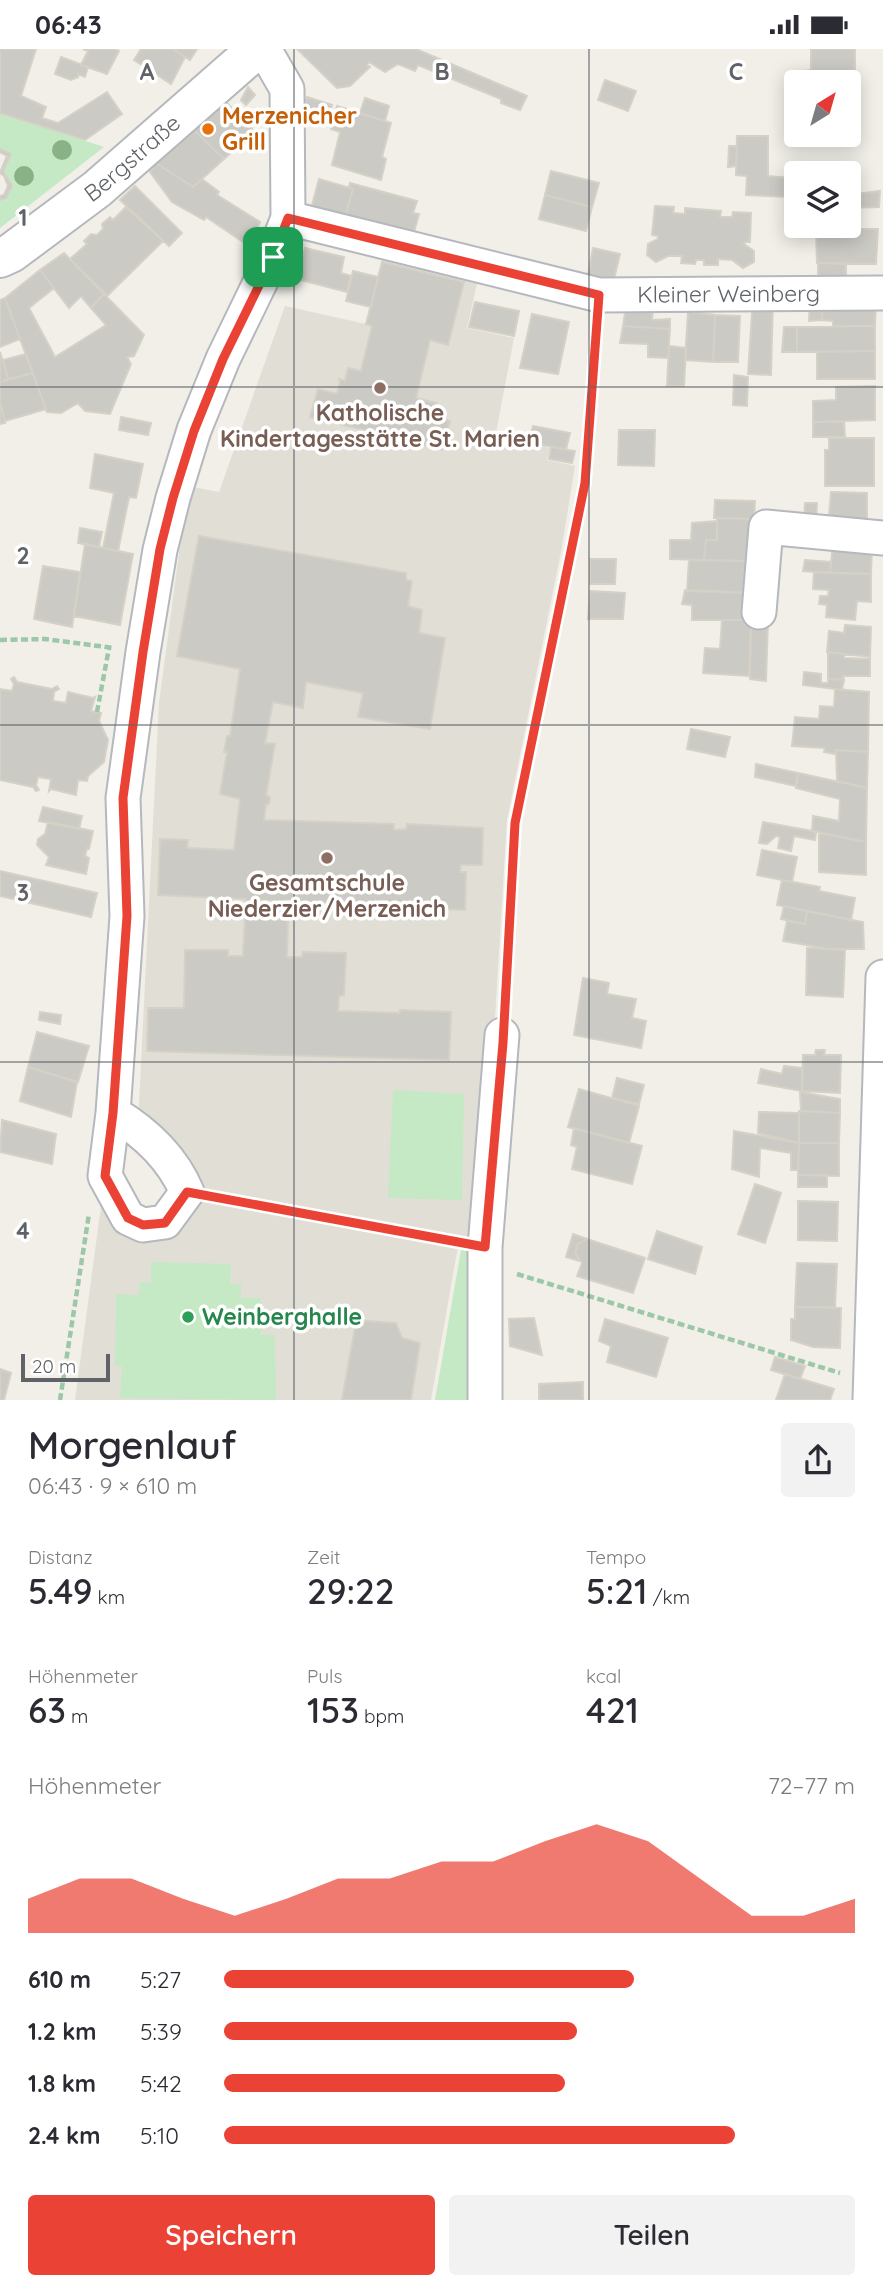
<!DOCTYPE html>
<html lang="de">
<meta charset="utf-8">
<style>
body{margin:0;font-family:Quicksand,sans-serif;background:#f2f2f3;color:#2b2b33;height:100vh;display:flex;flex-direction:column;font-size:26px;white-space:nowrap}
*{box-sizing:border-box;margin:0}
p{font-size:23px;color:#7c7c81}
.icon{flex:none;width:38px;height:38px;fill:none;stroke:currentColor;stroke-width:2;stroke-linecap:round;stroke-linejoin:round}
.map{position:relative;height:1351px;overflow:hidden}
.details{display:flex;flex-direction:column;background:#fff;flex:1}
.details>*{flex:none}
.needle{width:46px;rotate:37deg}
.buttons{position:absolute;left:784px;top:21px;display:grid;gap:14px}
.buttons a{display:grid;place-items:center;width:77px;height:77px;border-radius:7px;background:#fff;box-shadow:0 4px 18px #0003;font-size:35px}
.scale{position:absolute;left:21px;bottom:18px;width:89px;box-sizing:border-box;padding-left:7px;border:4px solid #5f6368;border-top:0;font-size:19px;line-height:24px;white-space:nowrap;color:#5f6368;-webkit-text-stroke:5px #fff;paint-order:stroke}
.pin{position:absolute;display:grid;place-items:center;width:60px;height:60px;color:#fff;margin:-30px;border-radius:14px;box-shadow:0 4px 10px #0006}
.round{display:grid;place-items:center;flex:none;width:74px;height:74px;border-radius:7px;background:#f2f2f3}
.summary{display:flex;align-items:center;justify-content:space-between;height:119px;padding:0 28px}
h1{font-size:38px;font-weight:600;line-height:52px}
.stats{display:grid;grid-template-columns:repeat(3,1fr);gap:10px;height:119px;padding:7px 28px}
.stats div{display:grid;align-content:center}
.stats b{font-size:35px;font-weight:600}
.stats small{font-size:19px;font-weight:400}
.stats p{font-size:19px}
.chart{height:196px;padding:14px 28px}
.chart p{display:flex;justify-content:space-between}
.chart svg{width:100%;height:126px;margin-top:7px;fill:#ea4335;opacity:.7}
.cta{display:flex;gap:14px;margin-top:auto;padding:14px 28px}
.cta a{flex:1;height:80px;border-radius:7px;background:#ea4335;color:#fff;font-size:28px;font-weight:600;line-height:80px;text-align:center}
.cta a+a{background:#f2f2f3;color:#2b2b33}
ul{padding:0 28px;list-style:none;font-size:23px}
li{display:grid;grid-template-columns:112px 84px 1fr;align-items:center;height:52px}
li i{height:18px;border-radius:9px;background:#ea4335}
.status{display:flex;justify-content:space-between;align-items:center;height:49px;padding:0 35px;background:#fff;direction:ltr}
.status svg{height:19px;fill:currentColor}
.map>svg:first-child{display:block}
.education{fill:#e1ded6}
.green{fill:#c5e8c5}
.building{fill:#cccac5;stroke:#d6d1c6;stroke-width:2}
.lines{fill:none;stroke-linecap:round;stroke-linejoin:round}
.minor-casing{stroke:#b5b8bc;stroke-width:37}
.tertiary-casing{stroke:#b5b8bc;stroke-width:42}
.path{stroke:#9cc7a9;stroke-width:4.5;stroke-dasharray:7 3.5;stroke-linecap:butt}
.minor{stroke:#fff;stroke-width:33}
.tertiary{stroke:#fff;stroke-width:38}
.tree{fill:#89b387}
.route-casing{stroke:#fff;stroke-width:14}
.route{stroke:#ea4335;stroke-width:9}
.grid{fill:none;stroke:#5f6368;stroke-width:2;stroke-opacity:0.55}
.food-dot{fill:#e8710a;stroke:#fff;stroke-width:2.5}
.education-dot{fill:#8d6e63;stroke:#fff;stroke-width:2.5}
.leisure-dot{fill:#2e9e5b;stroke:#fff;stroke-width:2.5}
.labels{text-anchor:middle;stroke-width:7;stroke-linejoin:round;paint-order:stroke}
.food-label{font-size:23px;font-weight:bold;fill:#c56008;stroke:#fff;text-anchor:start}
.street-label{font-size:23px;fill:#5f6368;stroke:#fff}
.education-label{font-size:23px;font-weight:bold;fill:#785e54;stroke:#fff}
.leisure-label{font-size:23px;font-weight:bold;fill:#27864d;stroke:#fff;text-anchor:start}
.grid-label{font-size:23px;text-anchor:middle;font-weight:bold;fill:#5f6368;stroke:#fff;stroke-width:7;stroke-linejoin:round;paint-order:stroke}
</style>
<div class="status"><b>06:43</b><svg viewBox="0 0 49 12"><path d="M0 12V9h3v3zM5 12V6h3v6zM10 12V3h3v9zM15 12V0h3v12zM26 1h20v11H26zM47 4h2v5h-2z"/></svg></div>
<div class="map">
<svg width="883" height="1351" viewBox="0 0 883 1351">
<rect width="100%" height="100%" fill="#f1efe8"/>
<path class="education" d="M384 206 478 230 467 279 514 289 495 389 550 399 547 411 575 417 561 503 507 771 481 1201 458 1197 431 1351H75L104 1135 128 1175 183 1160 138 1075 159 654 188 437 219 443 285 257 366 275Z"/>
<path class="green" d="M0 64 104 98 0 179V151L6 149 11 137 3 122 11 105 0 100Z
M393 1041 464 1045 462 1151 388 1149Z
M461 1201 482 1205V1351H435Z
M151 1213 231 1215 230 1235H241V1249H261V1286H275L276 1351 120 1349 122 1317 115 1316 116 1245 139 1246 140 1233 151 1234Z"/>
<path class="building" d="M0 0H36L21 47 46 58 42 69 58 74 107 43 122 65 85 91 0 64Z
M83 0H115L119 2 107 25 81 16 88 2Z
M141 0H173L185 8 171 35 134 11Z
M173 0H197L190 11Z
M297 0H416L527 47 520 61 501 54V50L418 16 415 22 398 15 385 23 369 13 367 16 370 18 350 37 337 39Z
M811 0H855V24H804V22L811 21Z
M61 8 88 18 85 28 78 25V28L71 31 55 25Z
M826 24H854V38H849V33H826Z
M605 31 636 42 628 62 598 51Z
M248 38 255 46 246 56 241 51Z
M849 38H854L855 71H849Z
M307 48 332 56 328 69 303 61Z
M365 49 389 57 385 72 360 64Z
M224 51 254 82 224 110 193 80Z
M337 57 391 74 382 108 386 110 381 131 332 116 340 83 331 80Z
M193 80 224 110 193 138 156 114Z
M737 87H768V127L790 129 789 148 746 146 747 127 736 126Z
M729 97H737L736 117 728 118Z
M0 100 11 105 3 122 12 137 6 149 0 151V147L4 146 8 137 4 127 0 124 7 107 0 103Z
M156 114 193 138 202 130 219 143 217 146 260 173 249 197 206 168 204 171 172 153 150 123Z
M551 122 599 134 592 158 545 146Z
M855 126 857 145 849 146V127Z
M319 130 353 140 344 172 310 164Z
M350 134 417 152 413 164 419 165 412 190 344 172 353 140 349 138Z
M135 137 182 184 169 197 120 151Z
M880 142 879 158 849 159V146Z
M545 146 592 158 586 182 539 170Z
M655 157 674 158 673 164 685 165V159L721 162 720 168H732L733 163 751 164 750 193H745L744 195 754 202V213L743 219 732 211 718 210V216H704V211H696L695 215 681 214 682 207H668L656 213 647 206 648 195 658 190V187L652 186Z
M126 158 163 192 107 247 70 210 87 195 84 192 91 185 97 186 103 180 102 175 110 168 113 171Z
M849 172H853L852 180H878L876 215 817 214 816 182 834 181V177H849Z
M305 199 344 208 341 224 351 227 347 243 297 230Z
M593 199 620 205 614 230 588 226Z
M64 204 104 245 91 259 81 247 69 259 40 221Z
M382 213 464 233 448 296 430 291 416 349 436 354 433 356 430 367 450 372 443 400 310 368 318 340 337 345 340 333 339 330 345 332 348 319 361 322 372 277 366 275Z
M818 214 846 215V230H818Z
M40 221 54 239 29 259 55 308 106 276 91 259 104 245 144 286 134 307 127 308 131 315 110 365 85 362 78 354 61 364 47 363 5 249Z
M353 222 378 228 371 258 346 252Z
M5 249 20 290 0 298V251Z
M753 249H773L771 326 748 325Z
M876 249 875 277H833V272L822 271 823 250Z
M654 250 652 271 670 270V280L623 277 627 251Z
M823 250 822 271 809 272 810 251Z
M475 253 519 262 514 287 469 278Z
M688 263 715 266 713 313 685 311Z
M532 265 569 273 558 325 520 319Z
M715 266 740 267 738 313H713Z
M623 277 670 280 668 309 648 308V295L620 294Z
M875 277V302L797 303V278Z
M784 278H797V303H782Z
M669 297 686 299 684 337H667Z
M875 302V330H817V303Z
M0 303 8 330 0 333Z
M26 305 33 324 8 330 3 311Z
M33 324 46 360 5 372 0 352V333Z
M734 326 748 328 747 357 733 356Z
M875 337V371L813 373V352L836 351V338Z
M0 352 5 374 0 375Z
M121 368 151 374 148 386 119 381Z
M844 372 845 388H813V373Z
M533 377 570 384 566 400 529 394Z
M619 381H655L654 417 618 416Z
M829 389H874V437H825V401H829Z
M551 398 575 402 572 414 549 410Z
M95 405 143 415 136 449 129 448 118 502 103 499 114 444 90 439Z
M831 443 867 444V475L816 474V466H829Z
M715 451 755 452 754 470 714 469Z
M805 454H817L816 474 804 473Z
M717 469 754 470 755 512 704 511 706 491H717Z
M717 472V491H706L704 511 670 510V491H691L692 474Z
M80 479 102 483 99 498 78 494Z
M199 487 406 524V531L412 532 408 557 422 561 419 584 445 589 430 680 358 668 363 644 306 633 303 659 273 653 265 694 275 695 266 746 270 748 269 755H266L264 771 394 775V781L406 780 407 775 483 779 482 816H461L460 823H466L465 861 403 858V854L392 853 390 859 261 851 260 870 288 871 287 908H302L303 903 346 904 344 946 339 947 338 962 400 964V961L451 963 449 1011 147 1002 148 959H184L185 901H228V907H243L246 850 158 846 160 790 188 791 187 799 234 801 240 750 220 745 227 703H224L227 687H230L240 620 177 607Z
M833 494 872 497 871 525 830 524Z
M85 495 133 505 120 576 74 567Z
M590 510H616L615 535H590Z
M689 511 755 512 753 544 687 542Z
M805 511 831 513 830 524 803 522Z
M43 517 80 523 72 578 34 570Z
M814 523 871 525V553L857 552 855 571 826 568 827 556 819 555 820 547H828L829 541 813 540Z
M685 541 753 544 751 571H692V556L682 555Z
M590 542 625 544 623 570H588Z
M722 571H751L749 627 703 624 705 599 720 600Z
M751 571H768L766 632 750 630Z
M845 576 871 578 870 608 827 603 829 582 844 584Z
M828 603 844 605V609L870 610V627H843L844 631 828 630Z
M804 623 821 625V634H828V630L844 631 842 641 803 636Z
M14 628 17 633 52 640 57 637 59 640 54 643 53 652 66 654 68 643 93 649 95 648 91 662 101 664 99 672 108 691 104 713 88 727 87 732 78 731 76 746 51 740 49 742 51 730 38 728 36 736 39 741 36 742 33 738 0 731V640L12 642 14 635 11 630Z
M835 640 869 643 868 703 836 701 835 705 824 703 825 699 792 697 795 668 819 670 820 657 834 658Z
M691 680 730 688 725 708 687 700Z
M836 701 868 703 867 739 837 732Z
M756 715 798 724 796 737 755 728Z
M798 724 867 739 866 793 812 782 813 767 839 772 840 750 796 739Z
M43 758 82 767 79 780 39 772Z
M48 773 93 782 89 800 87 799 85 807 89 809 86 825 46 816 49 808 37 796 38 790 45 785Z
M763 773 812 782 816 784 815 791 794 787 791 802 778 799 780 788 776 787 767 795 759 794Z
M819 784 866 793V826L819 823Z
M762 801 797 808 792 833 757 826Z
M0 822 97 844 91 868 0 847Z
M782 831 820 838 819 842 855 849 851 871 777 856Z
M784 857 807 862 805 875 781 870Z
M807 862 863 873 864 900H829L783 892 787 872 805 875Z
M807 899 845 901 843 948 806 946Z
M583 929 609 934 607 945 636 950 632 969 646 972 641 999 574 986Z
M40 963 61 966 60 975 39 971Z
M37 983 89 997 78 1033 28 1018Z
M816 1001H825L824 1006H841L840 1044 802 1042 803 1006H815Z
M784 1017 802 1019V1042L758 1034 761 1020 782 1025Z
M28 1018 77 1033 71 1068 20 1052Z
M617 1029 644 1036 639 1055 612 1049Z
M579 1040 639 1057 629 1094 568 1078Z
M800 1043 840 1050V1064L801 1062Z
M799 1062 840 1064 839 1094H799Z
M759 1063 799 1064V1094L758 1084Z
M2 1071 56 1085 52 1115 0 1103Z
M574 1079 642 1097 632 1135 572 1120 577 1098 571 1096Z
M734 1082 799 1094 798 1121H791V1104L760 1099 759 1128 732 1120Z
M799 1094H839V1127L798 1126Z
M798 1126H827V1138H798Z
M755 1135 781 1144 765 1194 738 1185Z
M798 1152 838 1153 837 1192 798 1191Z
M657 1182 702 1198 695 1225 648 1210Z
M573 1185 587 1190 578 1195 575 1204 580 1212 566 1208Z
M587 1190 645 1209 633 1244 577 1227 582 1214 575 1204 578 1195Z
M797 1214 837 1215 835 1258H795Z
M795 1258 841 1259 840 1299 813 1298 791 1291V1270H795Z
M534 1269 542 1306 510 1297 509 1270Z
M605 1270 668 1289 656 1328 607 1313 611 1297 599 1292Z
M367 1272 396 1274 402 1289 420 1294 411 1351H342L356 1273Z
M775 1308 805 1317 800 1330 771 1321Z
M0 1320 11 1324 4 1351H0Z
M785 1325 834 1340 830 1351H776Z
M583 1333V1351H539V1335Z"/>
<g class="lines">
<defs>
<g id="minor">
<path id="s1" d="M288 169 599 246 883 244"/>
<path d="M759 563 766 478 883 489"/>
<path d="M113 1064C145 1083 172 1108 187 1143L165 1173 143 1176 128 1169 105 1127 113 1064 127 867 123 749 143 603 160 501 173 449 194 381 223 310 273 207 288 169 287 40 264 0"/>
<path d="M485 1351V1198L502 986"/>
<path d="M870 1351 883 928"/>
</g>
<g id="tertiary">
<path id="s2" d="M0 209 11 204 97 140 257 0"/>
</g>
</defs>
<use href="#minor" class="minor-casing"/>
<use href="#tertiary" class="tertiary-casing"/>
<path class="path" d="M0 591 45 590 114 599
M97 663 109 599
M504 957 515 774 585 434 596 277
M218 1149 457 1192
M517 1225 840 1324
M60 1351 89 1165"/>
<use href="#minor" class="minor"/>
<use href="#tertiary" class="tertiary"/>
</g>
<g class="tree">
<circle cx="62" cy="101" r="10"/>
<circle cx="24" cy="127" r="10"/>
</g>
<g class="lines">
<defs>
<path id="route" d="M288 169 599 246 585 434 515 774 503 994 485 1198 187 1143 165 1174 143 1176 128 1169 105 1127 113 1064 127 867 123 749 143 603 160 500 173 449 194 382 223 310 273 208Z"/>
</defs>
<use href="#route" class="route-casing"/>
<use href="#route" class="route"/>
</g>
<path class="grid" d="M294 0V1351M589 0V1351M0 338H883M0 676H883M0 1013H883"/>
<circle class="food-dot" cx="208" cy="80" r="7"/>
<g class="education-dot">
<circle cx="380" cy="339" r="7"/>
<circle cx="327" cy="809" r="7"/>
</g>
<circle class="leisure-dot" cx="188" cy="1268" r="7"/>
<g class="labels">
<g class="food-label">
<text x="222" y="75">Merzenicher<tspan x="222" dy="26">Grill</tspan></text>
</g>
<g class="street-label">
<text dy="8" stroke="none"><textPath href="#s2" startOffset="166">Bergstraße</textPath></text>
<text dy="8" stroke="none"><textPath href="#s1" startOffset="450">Kleiner Weinberg</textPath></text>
</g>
<g class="education-label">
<text x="380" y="372">Katholische<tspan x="380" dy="26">Kindertagesstätte St. Marien</tspan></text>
<text x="327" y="842">Gesamtschule<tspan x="327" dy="26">Niederzier/Merzenich</tspan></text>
</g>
<g class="leisure-label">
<text x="202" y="1276">Weinberghalle</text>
</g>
</g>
<g class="grid-label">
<text x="147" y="31">A</text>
<text x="442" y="31">B</text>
<text x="736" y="31">C</text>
<text x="23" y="177">1</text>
<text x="23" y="515">2</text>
<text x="23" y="852">3</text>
<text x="23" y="1190">4</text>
</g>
</svg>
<div class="buttons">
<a><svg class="needle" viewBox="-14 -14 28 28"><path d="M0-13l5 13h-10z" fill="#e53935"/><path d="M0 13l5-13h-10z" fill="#7c7c81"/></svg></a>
<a><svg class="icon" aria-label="layers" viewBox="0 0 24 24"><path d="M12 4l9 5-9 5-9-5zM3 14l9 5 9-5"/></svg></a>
</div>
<div class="scale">20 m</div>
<div class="pin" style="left:273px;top:208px;background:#1e9e55"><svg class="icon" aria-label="arrive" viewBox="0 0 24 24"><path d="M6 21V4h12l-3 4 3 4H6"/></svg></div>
</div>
<section class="details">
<div class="summary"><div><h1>Morgenlauf</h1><p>06:43 · 9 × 610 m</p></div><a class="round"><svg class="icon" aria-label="share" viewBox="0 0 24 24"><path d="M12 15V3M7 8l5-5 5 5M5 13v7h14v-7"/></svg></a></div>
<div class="stats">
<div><p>Distanz</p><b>5.49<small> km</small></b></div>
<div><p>Zeit</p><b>29:22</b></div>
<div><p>Tempo</p><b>5:21<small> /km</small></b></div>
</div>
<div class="stats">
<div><p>Höhenmeter</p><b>63<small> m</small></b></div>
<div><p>Puls</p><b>153<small> bpm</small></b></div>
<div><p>kcal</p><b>421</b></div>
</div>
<div class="chart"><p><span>Höhenmeter</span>72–77 m</p>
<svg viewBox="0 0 160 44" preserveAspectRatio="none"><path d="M0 44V32L10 25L20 25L30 32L40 38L50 32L60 25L70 25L80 19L90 19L100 12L110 6L120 12L130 25L140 38L150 38L160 32V44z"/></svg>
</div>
<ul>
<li><b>610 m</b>5:27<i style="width:65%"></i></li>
<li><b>1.2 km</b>5:39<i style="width:56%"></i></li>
<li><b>1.8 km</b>5:42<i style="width:54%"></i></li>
<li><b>2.4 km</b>5:10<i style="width:81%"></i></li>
</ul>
<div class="cta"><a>Speichern</a><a>Teilen</a></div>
</section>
